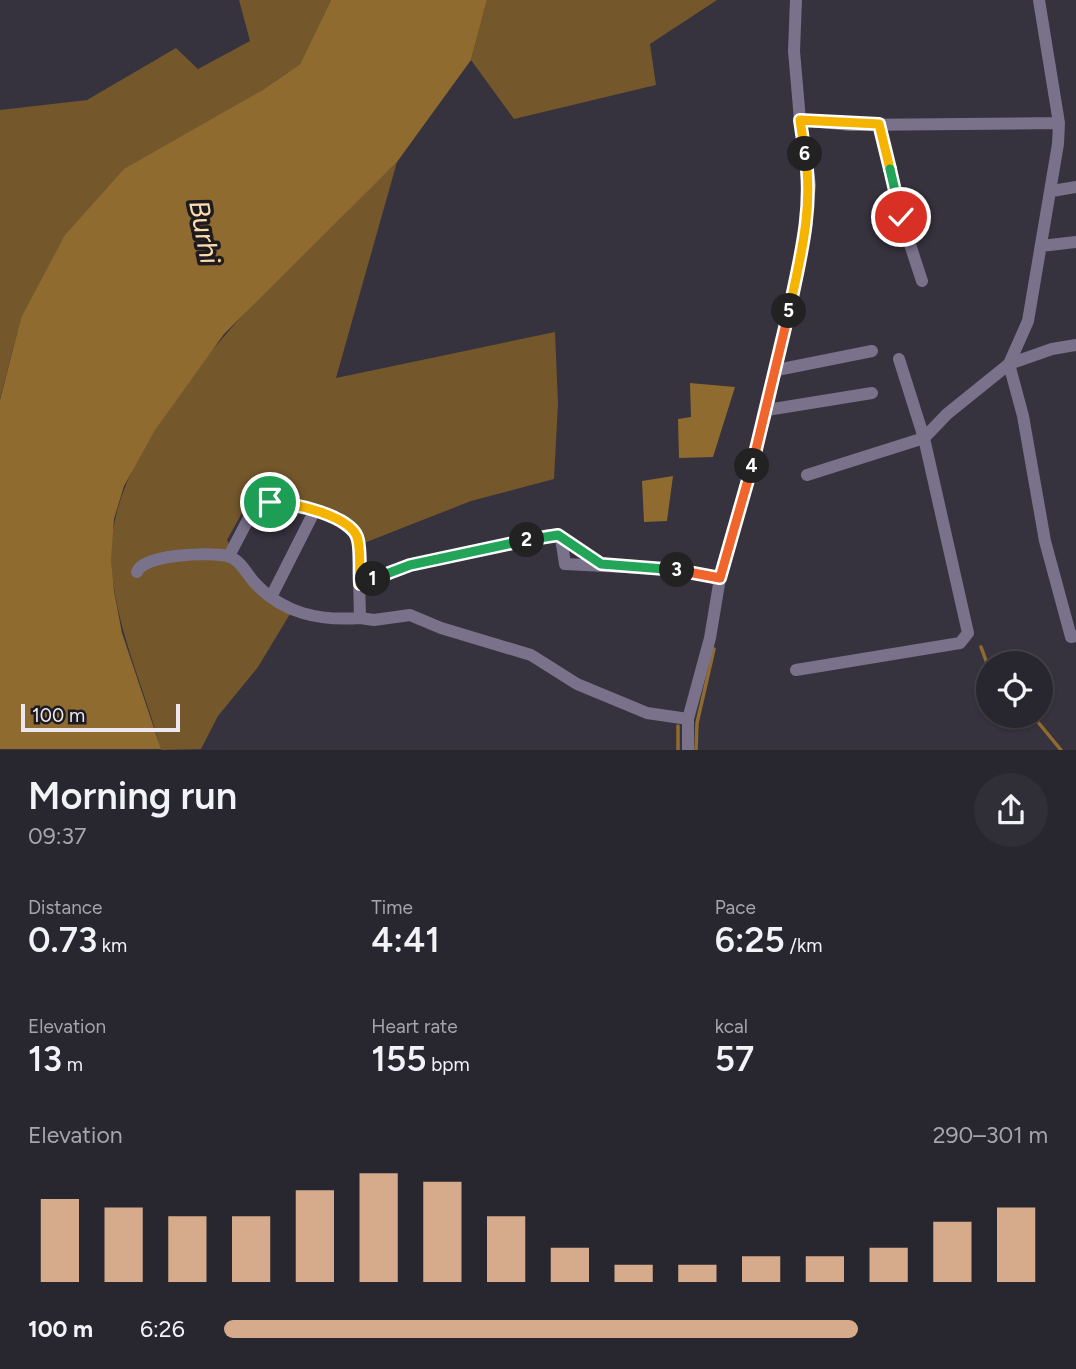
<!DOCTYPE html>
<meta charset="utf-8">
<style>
body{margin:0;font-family:Figtree,sans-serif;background:#302e36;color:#f1f3f6;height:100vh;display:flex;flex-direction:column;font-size:26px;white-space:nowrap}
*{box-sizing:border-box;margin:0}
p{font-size:23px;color:#a5a5aa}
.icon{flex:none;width:38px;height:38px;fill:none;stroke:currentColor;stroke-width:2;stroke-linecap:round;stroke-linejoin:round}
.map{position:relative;height:750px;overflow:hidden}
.panel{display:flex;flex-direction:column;background:#28262e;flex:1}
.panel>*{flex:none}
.tools{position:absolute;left:976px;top:651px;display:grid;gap:14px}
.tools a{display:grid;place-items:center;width:77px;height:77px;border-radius:50%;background:#28262e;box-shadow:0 2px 5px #0004,0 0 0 2px #44434a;font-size:35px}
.scale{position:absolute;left:21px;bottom:18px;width:159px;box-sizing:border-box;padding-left:7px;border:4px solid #ebe8f0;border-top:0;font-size:19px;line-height:24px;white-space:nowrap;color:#ebe8f0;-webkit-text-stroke:5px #1d1b20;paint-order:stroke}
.pin{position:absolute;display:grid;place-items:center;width:60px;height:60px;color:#fff;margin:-30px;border:4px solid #fff;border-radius:50%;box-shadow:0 2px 7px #0007}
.km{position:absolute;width:35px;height:35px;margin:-18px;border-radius:50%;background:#222;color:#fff;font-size:19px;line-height:35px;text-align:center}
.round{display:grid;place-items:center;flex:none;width:74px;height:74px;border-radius:37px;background:#302e36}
.headline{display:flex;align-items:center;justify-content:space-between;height:119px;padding:0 28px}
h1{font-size:38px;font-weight:600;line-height:52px}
.metrics{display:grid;grid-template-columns:repeat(3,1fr);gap:10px;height:119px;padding:7px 28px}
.metrics div{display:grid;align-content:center}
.metrics b{font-size:35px;font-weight:600}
.metrics small{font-size:19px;font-weight:400}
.metrics p{font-size:19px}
.chart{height:196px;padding:14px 28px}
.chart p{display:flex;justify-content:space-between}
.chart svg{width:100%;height:126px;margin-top:7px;stroke:#d6ab8b;stroke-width:6}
ul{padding:0 28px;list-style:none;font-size:23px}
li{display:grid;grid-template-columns:112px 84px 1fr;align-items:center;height:52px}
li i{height:18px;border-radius:9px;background:#d6ab8b}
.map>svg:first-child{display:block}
.green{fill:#74572b}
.water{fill:#906b30}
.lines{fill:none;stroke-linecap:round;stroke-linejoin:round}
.stream{stroke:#906b30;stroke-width:3.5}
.street{stroke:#7a718a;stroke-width:12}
.split-1-casing{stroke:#fff;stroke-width:14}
.split-2-casing{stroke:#fff;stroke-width:14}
.split-3-casing{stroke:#fff;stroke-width:14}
.split-4-casing{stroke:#fff;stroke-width:14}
.split-5-casing{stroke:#fff;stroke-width:14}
.split-6-casing{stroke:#fff;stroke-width:14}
.split-7-casing{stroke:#fff;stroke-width:14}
.split-8-casing{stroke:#fff;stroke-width:14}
.split-1{stroke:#f5b400;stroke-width:9}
.split-2{stroke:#22a559;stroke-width:9}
.split-3{stroke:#22a559;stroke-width:9}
.split-4{stroke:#f0652b;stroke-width:9}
.split-5{stroke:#f0652b;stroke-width:9}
.split-6{stroke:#f5b400;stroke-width:9}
.split-7{stroke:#f5b400;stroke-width:9}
.split-8{stroke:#22a559;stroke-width:9}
.labels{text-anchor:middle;stroke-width:7;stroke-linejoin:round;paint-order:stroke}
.water-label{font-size:28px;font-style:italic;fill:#feddad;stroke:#1d1b20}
</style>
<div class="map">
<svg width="1076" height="750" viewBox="0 0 1076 750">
<rect width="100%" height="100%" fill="#36323e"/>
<path class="green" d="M239 0H331L300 64 261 91 21 318 0 399V110L87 100 176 48 198 69 250 41Z
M487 0H717L650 44 656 85 514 119 471 60Z
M397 162 336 378 555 332 558 404 554 479 471 501 364 543 353 523 340 512 292 506 252 495 227 540 248 580 290 614 258 667 218 716 201 749 161 750C144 686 115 628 111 561 105 425 306 251 397 162Z"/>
<path class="water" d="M331 0H487L471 60 397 162 224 334 155 430 124 486 114 519 111 559 114 591 122 633 161 749H0V400L21 318 65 235 124 169 261 91 300 64Z
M690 383 735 387 713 457 679 458 678 419 691 417Z
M673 476 667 521 644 522 642 481Z"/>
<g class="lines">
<path class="stream" d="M981 647 989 669
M1033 716 1061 750
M678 726V750
M696 750 697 723 714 649"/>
<path class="street" d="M1039 0 1059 123 1058 144 1028 321 1009 364 1023 416 1045 541 1071 637 1076 636
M800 120 851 125 1059 123
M879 124 901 217 922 281
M1052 191 1076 187
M1041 246 1076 242
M777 370 872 351
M767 410 872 393
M807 475 924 438 947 414 1009 364 1052 349 1076 345
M561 538 601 564
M229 556 254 508C281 496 343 511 358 538L360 618 374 620 410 615 441 628 531 655 577 684 647 713 688 719
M137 572C143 554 210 552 227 556 240 559 246 573 254 582 283 614 320 621 360 618
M360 584 410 565 548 535 561 538 565 564 683 570 720 578
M271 597 315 510
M796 670 960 643 968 633 924 438 899 359
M688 750V719L710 638 720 578 767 410 804 239 810 185 800 120 794 51 796 0"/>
</g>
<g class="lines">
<defs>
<path id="split-1" d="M270 502C291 502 354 516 358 540 361 554 359 570 360 584L373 579"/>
<path id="split-2" d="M373 579 410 565 527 540"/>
<path id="split-3" d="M527 540 558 535 601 564 677 570"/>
<path id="split-4" d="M677 570 720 578 752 466"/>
<path id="split-5" d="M752 466 789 311"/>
<path id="split-6" d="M789 311C800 259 814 207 805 154"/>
<path id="split-7" d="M805 154 800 120 879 124 890 169"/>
<path id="split-8" d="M890 169 901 217"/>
</defs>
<use href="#split-1" class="split-1-casing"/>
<use href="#split-2" class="split-2-casing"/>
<use href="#split-3" class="split-3-casing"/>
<use href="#split-4" class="split-4-casing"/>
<use href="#split-5" class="split-5-casing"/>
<use href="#split-6" class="split-6-casing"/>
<use href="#split-7" class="split-7-casing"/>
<use href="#split-8" class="split-8-casing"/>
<use href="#split-1" class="split-1"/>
<use href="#split-2" class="split-2"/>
<use href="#split-3" class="split-3"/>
<use href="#split-4" class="split-4"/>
<use href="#split-5" class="split-5"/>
<use href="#split-6" class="split-6"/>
<use href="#split-7" class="split-7"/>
<use href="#split-8" class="split-8"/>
</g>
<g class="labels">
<g class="water-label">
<text transform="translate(205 232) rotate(79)" y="10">Burhi</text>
</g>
</g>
</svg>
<div class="tools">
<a><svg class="icon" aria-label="locate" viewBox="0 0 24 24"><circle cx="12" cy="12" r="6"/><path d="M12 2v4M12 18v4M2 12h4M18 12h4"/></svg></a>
</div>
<div class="scale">100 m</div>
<div class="pin" style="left:270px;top:502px;background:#1e9e55"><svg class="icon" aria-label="arrive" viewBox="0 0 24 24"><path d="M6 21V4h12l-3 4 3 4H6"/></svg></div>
<div class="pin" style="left:901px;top:217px;background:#d93025"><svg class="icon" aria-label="check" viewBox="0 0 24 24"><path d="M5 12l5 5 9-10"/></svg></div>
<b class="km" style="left:373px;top:579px">1</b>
<b class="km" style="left:527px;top:540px">2</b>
<b class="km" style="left:677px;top:570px">3</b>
<b class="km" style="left:752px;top:466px">4</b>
<b class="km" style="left:789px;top:311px">5</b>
<b class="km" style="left:805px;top:154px">6</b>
</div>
<section class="panel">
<div class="headline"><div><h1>Morning run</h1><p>09:37</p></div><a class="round"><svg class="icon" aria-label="share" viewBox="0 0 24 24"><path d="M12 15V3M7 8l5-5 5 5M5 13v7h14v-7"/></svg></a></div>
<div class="metrics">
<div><p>Distance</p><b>0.73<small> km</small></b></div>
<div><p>Time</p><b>4:41</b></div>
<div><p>Pace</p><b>6:25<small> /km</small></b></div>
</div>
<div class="metrics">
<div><p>Elevation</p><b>13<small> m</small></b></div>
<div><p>Heart rate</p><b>155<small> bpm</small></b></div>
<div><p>kcal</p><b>57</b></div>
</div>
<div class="chart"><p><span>Elevation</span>290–301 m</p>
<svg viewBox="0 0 160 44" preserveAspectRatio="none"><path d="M5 44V15M15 44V18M25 44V21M35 44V21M45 44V12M55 44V6M65 44V9M75 44V21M85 44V32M95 44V38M105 44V38M115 44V35M125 44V35M135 44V32M145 44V23M155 44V18"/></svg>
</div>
<ul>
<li><b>100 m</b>6:26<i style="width:77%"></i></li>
</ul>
</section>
